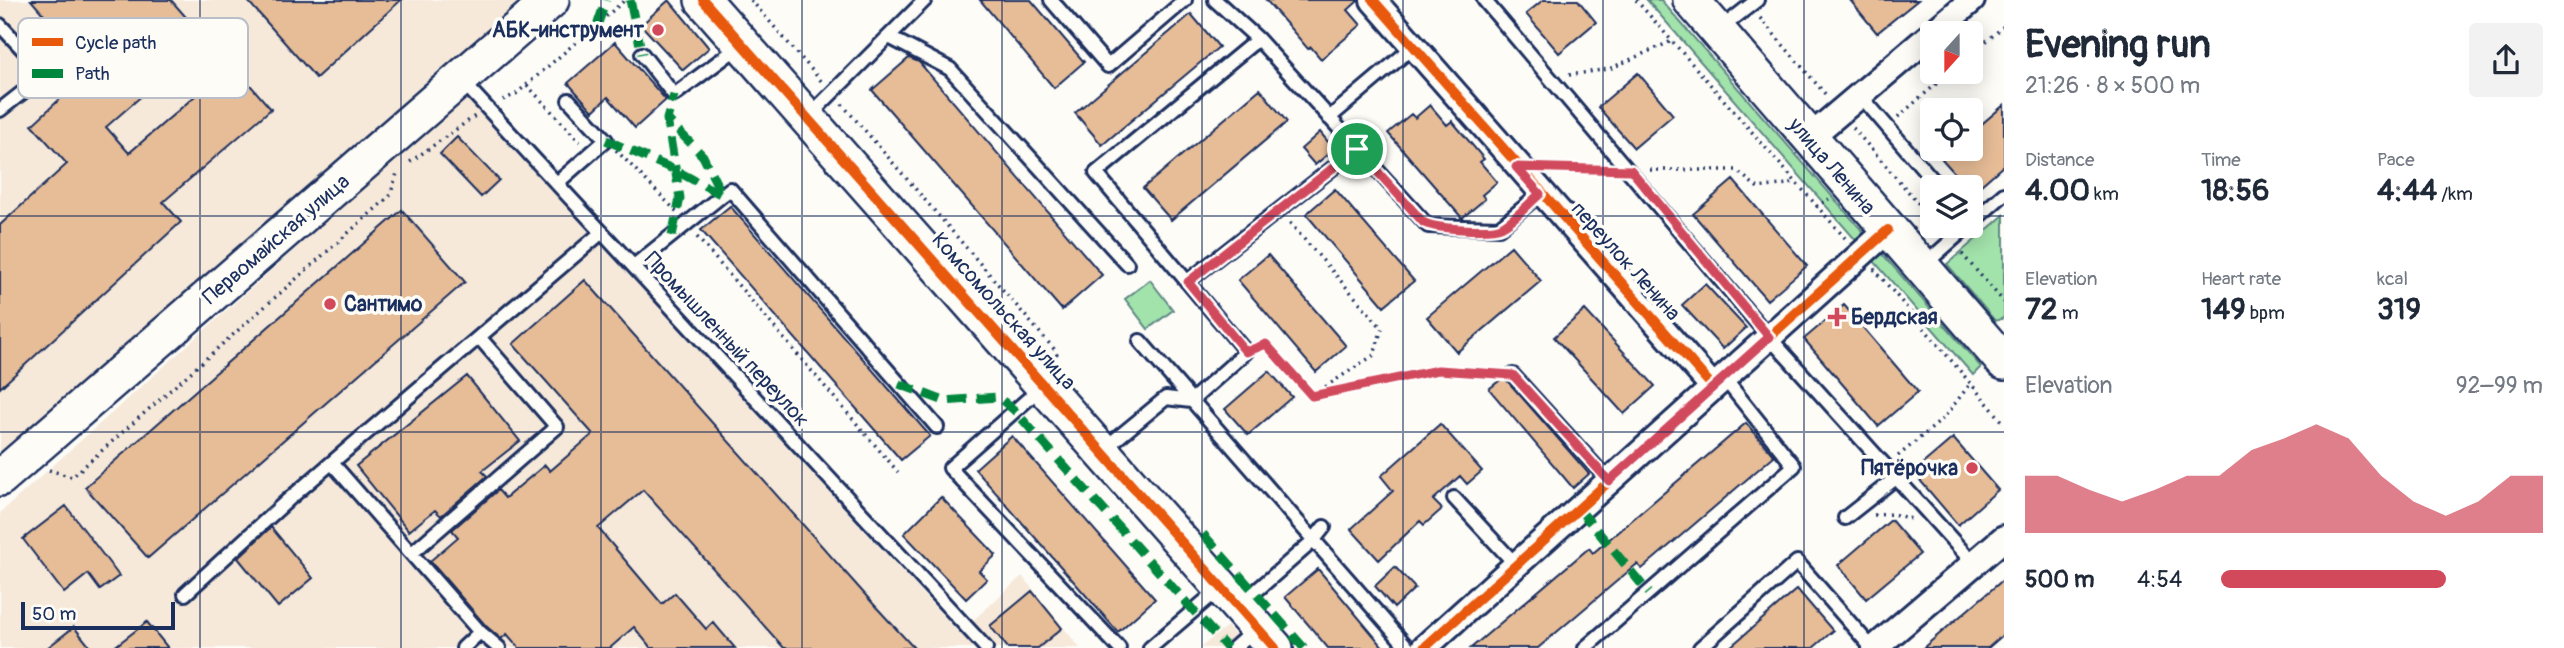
<!DOCTYPE html>
<meta charset="utf-8">
<style>
body{margin:0;font-family:Pangolin,sans-serif;background:#f2f2f3;color:#1f2937;height:100vh;display:flex;flex-direction:column;font-size:26px;white-space:nowrap}
*{box-sizing:border-box;margin:0}
p{font-size:23px;color:#747a83}
.icon{flex:none;width:38px;height:38px;fill:none;stroke:currentColor;stroke-width:2;stroke-linecap:round;stroke-linejoin:round}
.map{position:relative;flex:1;overflow:hidden}
.sheet{display:flex;flex-direction:column;background:#fff;width:560px}
.sheet>*{flex:none}
.needle{width:46px;rotate:201deg}
.tools{position:absolute;left:1920px;top:21px;display:grid;gap:14px}
.tools a{display:grid;place-items:center;width:63px;height:63px;border-radius:7px;background:#fff;box-shadow:0 4px 18px #0003;font-size:35px}
.scale{position:absolute;left:21px;bottom:18px;width:154px;box-sizing:border-box;padding-left:7px;border:4px solid #1b2f5e;border-top:0;font-size:19px;line-height:24px;white-space:nowrap;color:#1b2f5e;-webkit-text-stroke:5px #fdfcf7;paint-order:stroke}
.pin{position:absolute;display:grid;place-items:center;width:60px;height:60px;color:#fff;margin:-30px;border:4px solid #fff;border-radius:50%;box-shadow:0 2px 7px #0007}
.round{display:grid;place-items:center;flex:none;width:74px;height:74px;border-radius:7px;background:#f2f2f3}
.summary{display:flex;align-items:center;justify-content:space-between;height:119px;padding:0 21px}
h1{font-size:38px;font-weight:700;line-height:52px}
.figures{display:grid;grid-template-columns:repeat(3,1fr);gap:10px;height:119px;padding:7px 21px}
.figures div{display:grid;align-content:center}
.figures b{font-size:30px;font-weight:700}
.figures small{font-size:19px;font-weight:400}
.figures p{font-size:19px}
.chart{height:196px;padding:14px 21px}
.chart p{display:flex;justify-content:space-between}
.chart svg{width:100%;height:126px;margin-top:7px;fill:#d1495b;opacity:.7}
ul{padding:0 21px;list-style:none;font-size:23px}
li{display:grid;grid-template-columns:112px 84px 1fr;align-items:center;height:52px}
li i{height:18px;border-radius:9px;background:#d1495b}
main{display:flex;flex:1;min-height:0}
.map>svg:first-child{display:block}
.built{fill:#f6e9da}
.green{fill:#a2e2ab;stroke:#5e8884;stroke-width:2}
.building{fill:#e7bd97;stroke:#1b2f5e;stroke-width:2}
.lines{fill:none;stroke-linecap:round;stroke-linejoin:round}
.lane-casing{stroke:#1b2f5e;stroke-width:18}
.street-casing{stroke:#1b2f5e;stroke-width:30}
.secondary-casing{stroke:#1b2f5e;stroke-width:40}
.path{stroke:#1b2f5e;stroke-width:3.5;stroke-dasharray:2 5;stroke-linecap:butt}
.lane{stroke:#fdfcf7;stroke-width:12}
.street{stroke:#fdfcf7;stroke-width:24}
.secondary{stroke:#fdfcf7;stroke-width:35}
.quiet{stroke:#00873e;stroke-width:9;stroke-dasharray:18 9;stroke-linecap:butt}
.cycleway-casing{stroke:#fdfcf7;stroke-width:15}
.cycleway{stroke:#e8590c;stroke-width:10}
.route-casing{stroke:#fff;stroke-width:14}
.route{stroke:#d1495b;stroke-width:9}
.grid{fill:none;stroke:#1b2f5e;stroke-width:2;stroke-opacity:0.55}
.poi-dot{fill:#d1495b;stroke:#fdfcf7;stroke-width:2.5}
.labels{text-anchor:middle;stroke-width:7;stroke-linejoin:round;paint-order:stroke}
.poi-label{font-size:21px;font-weight:bold;fill:#1b2f5e;stroke:#fdfcf7;text-anchor:end}
.street-label{font-size:21px;fill:#1b2f5e;stroke:#fdfcf7}
.key{fill:#fdfcf7;stroke:#b9bec9;stroke-width:2}
.key-label{font-size:19px;fill:#1b2f5e}
</style>
<main>
<div class="map">
<svg width="2004" height="648" viewBox="0 0 2004 648">
<rect width="100%" height="100%" fill="#fdfcf7"/>
<filter id="ink" filterUnits="userSpaceOnUse"><feTurbulence type="fractalNoise" baseFrequency=".0143" numOctaves="2"/><feDisplacementMap in="SourceGraphic" scale="14" xChannelSelector="R" yChannelSelector="G"/><feConvolveMatrix kernelMatrix="1 2 1 2 8 2 1 2 1" color-interpolation-filters="sRGB"/></filter>
<g filter="url(#ink)">
<path class="built" d="M0 0H526L0 461Z
M465 97 959 633 1022 576 1080 648H0V513Z
M1227 626 1247 648H1200Z"/>
<path class="green" d="M1647 0H1661L1981 367 1973 375Z
M2004 215V318L1995 321 1947 264Z
M1150 280 1173 310 1148 329 1125 299Z"/>
<path class="building" d="M31 0H171L206 40 106 127 129 153 232 64 271 109 163 202 181 222 0 388V225L67 164 32 125 91 70Z
M247 0H401L316 78Z
M669 0 709 48 683 70 641 25Z
M980 0H1031L1084 62 1054 88Z
M1266 0H1359L1348 10 1361 25 1321 59 1311 47 1308 49Z
M1543 0H1578L1596 22 1559 53 1526 14Z
M1850 0H1918L1877 33Z
M1191 14 1219 47 1102 145 1075 113Z
M615 42 666 100 635 128 608 97 593 111 568 83Z
M909 58 919 62 1102 275 1062 310 872 90Z
M1638 73 1673 115 1634 148 1598 107Z
M1260 89 1287 122 1171 220 1143 188Z
M1430 105 1447 125 1452 121 1484 159 1480 162 1497 182 1482 195 1485 199 1462 218 1388 133 1411 114 1415 118Z
M2004 105V165L1972 193 1970 187H1967L1942 159 1954 149H1970V134Z
M1320 132 1334 149 1315 165 1301 149Z
M457 137 499 180 481 197 440 154Z
M1733 180 1807 266 1767 300 1693 214Z
M1335 189 1414 281 1384 306 1306 214Z
M730 206 930 436 901 460 701 230Z
M402 210 465 282 148 558 85 487Z
M1511 246 1541 281 1457 352 1427 317Z
M1268 255 1346 346 1316 372 1238 280Z
M585 280 877 608 914 648H784L643 490 598 528 662 604 675 593 706 629 713 622 735 648H651L634 627 610 648H519L507 634 501 639 486 626 430 561 458 537 452 530 498 490 505 498 545 465 550 471 593 434 513 344Z
M1705 284 1746 328 1723 349 1682 305Z
M1844 305 1918 392 1878 426 1804 339Z
M1585 310 1655 386 1624 414 1554 337Z
M1269 371 1292 397 1248 435 1225 409Z
M467 376 520 441 482 471 487 476 441 516 435 510 409 531 356 466Z
M1504 377 1589 474 1573 488 1489 389Z
M1746 423 1774 456 1642 569 1637 564 1538 648H1471L1589 548 1593 553Z
M1440 424 1482 471 1467 484 1460 476 1433 500 1442 509 1424 525 1420 521 1379 560 1351 529 1393 491 1381 476Z
M1012 436 1155 599 1118 632 975 469Z
M1953 438 1998 490 1958 525 1913 472Z
M941 497 996 555 979 571 987 579 966 599 904 534Z
M66 506 119 576 100 590 88 574 64 593 23 539Z
M1891 520 1920 554 1866 599 1838 565Z
M271 527 313 578 278 607 238 558Z
M1395 567 1415 588 1394 608 1375 586Z
M1318 569 1384 648H1328L1285 597Z
M2004 579V634L1988 648H1923Z
M1797 589 1833 631 1813 648H1729Z
M1032 591 1062 628 1038 648H1008L990 626Z
M147 622 168 648H113Z
M74 627 91 648H47Z"/>
<g class="lines">
<defs>
<path id="lane" d="M1051 0 1108 66 1185 0
M1215 0 1258 39 1428 226 1499 228 1540 194
M1484 0 1769 337 1974 564
M0 25 46 74 0 110
M1720 29 1757 0
M889 37 950 69 1127 264
M642 54 674 95 741 45
M463 82 986 648
M1860 95 1939 187
M809 116 925 0
M1329 118 1413 47
M557 183 606 140 569 100
M1970 224 2004 194
M1924 265 1968 226
M634 266 730 189 937 427
M1187 282 1357 149
M1140 341 1408 648
M1513 375 1609 481
M1043 386 950 468 1119 648
M1104 449 1166 398 1191 401 1246 352 1096 173 1258 39
M332 463 480 632 463 648
M1454 498 1516 565
M1845 518 1897 477
M412 553 557 427 479 337
M185 594 288 500 602 232
M1239 606 1313 541 1324 527
M480 632 499 648
M1150 648 1219 589
M1234 648 1254 630
M1585 648 1794 466 1724 378
M1700 648 1797 562 1872 648"/>
<path id="street" d="M1373 0 1713 387
M1933 33 1972 0
M1808 139 1932 34
M1424 648 1888 230
M1875 648 2004 538"/>
<path id="secondary" d="M703 0 1275 648
M1691 0 2004 362
M0 478 551 0"/>
</defs>
<use href="#lane" class="lane-casing"/>
<use href="#street" class="street-casing"/>
<use href="#secondary" class="secondary-casing"/>
<path class="path" d="M751 0 823 83
M1636 0 1845 238
M1760 18 1826 95
M1970 55 2004 26
M1569 75 1609 69 1672 41
M527 85 580 142
M503 100 516 94 625 0
M842 104 1054 349 1059 359
M1898 117 1950 72
M1853 128 1932 219
M616 150 677 212
M410 162 475 116
M1549 168 1607 170
M1650 170H1736L1758 188 1795 183
M1816 207 1829 199
M1290 223 1382 328 1374 355 1316 393
M697 237 898 472
M1962 254 2004 302
M1874 269 2004 423
M1261 346 1266 344 1312 395 1438 370 1497 374
M1898 456 1943 419 1970 384
M49 470 72 477 390 196 398 170
M1874 515 1893 514 1911 519"/>
<use href="#lane" class="lane"/>
<use href="#street" class="street"/>
<use href="#secondary" class="secondary"/>
<path class="quiet" d="M630 0 642 54
M597 26 606 0
M606 140 675 170 722 195 703 156 667 119
M672 236 680 198 667 119 674 95
M899 384 944 401 998 397 1014 410 1227 648
M1579 509 1649 593
M1203 534 1304 648"/>
<defs>
<path id="cycleway" d="M703 0 1275 648
M1373 0 1713 387
M1424 648 1888 230"/>
</defs>
<use href="#cycleway" class="cycleway-casing"/>
<use href="#cycleway" class="cycleway"/>
</g>
</g>
<g class="lines" filter="url(#ink)">
<defs>
<path id="route" d="M1357 149 1423 222C1433 229 1490 232 1501 227 1515 220 1528 204 1540 194L1516 167 1631 170 1769 337 1609 481 1513 375 1438 370 1312 396 1266 344 1246 352 1188 282Z"/>
</defs>
<use href="#route" class="route-casing"/>
<use href="#route" class="route"/>
</g>
<path class="grid" d="M200 0V648M401 0V648M601 0V648M802 0V648M1002 0V648M1202 0V648M1403 0V648M1603 0V648M1804 0V648M0 216H1932M1970 216H2004M0 432H2004"/>
<g class="poi-dot">
<circle cx="658" cy="30" r="7"/>
<circle cx="330" cy="304" r="7"/>
<path d="M1833.5 306.5h7v7h7v7h-7v7h-7v-7h-7v-7h7z"/>
<circle cx="1972" cy="468" r="7"/>
</g>
<g class="labels">
<g class="poi-label">
<text x="644" y="37">АБК-инструмент</text>
<text x="344" y="311" text-anchor="start">Сантимо</text>
<text x="1851" y="324" text-anchor="start">Бердская</text>
<text x="1958" y="475">Пятёрочка</text>
</g>
<g class="street-label">
<text transform="translate(1832 166) rotate(49)" y="7">улица Ленина</text>
<text transform="translate(276 239) rotate(-41)" y="7">Первомайская улица</text>
<text transform="translate(1626 261) rotate(48)" y="7">переулок Ленина</text>
<text transform="translate(1004 311) rotate(48)" y="7">Комсомольская улица</text>
<text transform="translate(727 339) rotate(47)" y="7">Промышленный переулок</text>
</g>
</g>
<rect x="18" y="18" width="230" height="80" rx="10" class="key"/>
<rect x="32" y="38" width="31" height="8" fill="#e8590c"/>
<rect x="32" y="69" width="31" height="9" fill="#00873e"/>
<g class="key-label">
<text x="75" y="49">Cycle path</text>
<text x="75" y="80">Path</text>
</g>
</svg>
<div class="tools">
<a><svg class="needle" viewBox="-14 -14 28 28"><path d="M0-13l5 13h-10z" fill="#e53935"/><path d="M0 13l5-13h-10z" fill="#747a83"/></svg></a>
<a><svg class="icon" aria-label="locate" viewBox="0 0 24 24"><circle cx="12" cy="12" r="6"/><path d="M12 2v4M12 18v4M2 12h4M18 12h4"/></svg></a>
<a><svg class="icon" aria-label="layers" viewBox="0 0 24 24"><path d="M12 4l9 5-9 5-9-5zM3 14l9 5 9-5"/></svg></a>
</div>
<div class="scale">50 m</div>
<div class="pin" style="left:1357px;top:149px;background:#1e9e55"><svg class="icon" aria-label="arrive" viewBox="0 0 24 24"><path d="M6 21V4h12l-3 4 3 4H6"/></svg></div>
</div>
<section class="sheet">
<div class="summary"><div><h1>Evening run</h1><p>21:26 · 8 × 500 m</p></div><a class="round"><svg class="icon" aria-label="share" viewBox="0 0 24 24"><path d="M12 15V3M7 8l5-5 5 5M5 13v7h14v-7"/></svg></a></div>
<div class="figures">
<div><p>Distance</p><b>4.00<small> km</small></b></div>
<div><p>Time</p><b>18:56</b></div>
<div><p>Pace</p><b>4:44<small> /km</small></b></div>
</div>
<div class="figures">
<div><p>Elevation</p><b>72<small> m</small></b></div>
<div><p>Heart rate</p><b>149<small> bpm</small></b></div>
<div><p>kcal</p><b>319</b></div>
</div>
<div class="chart"><p><span>Elevation</span>92–99 m</p>
<svg viewBox="0 0 160 44" preserveAspectRatio="none"><path d="M0 44V24L10 24L20 29L30 33L40 29L50 24L60 24L70 15L80 11L90 6L100 11L110 24L120 33L130 38L140 33L150 24L160 24V44z"/></svg>
</div>
<ul>
<li><b>500 m</b>4:54<i style="width:70%"></i></li>
</ul>
</section>
</main>
